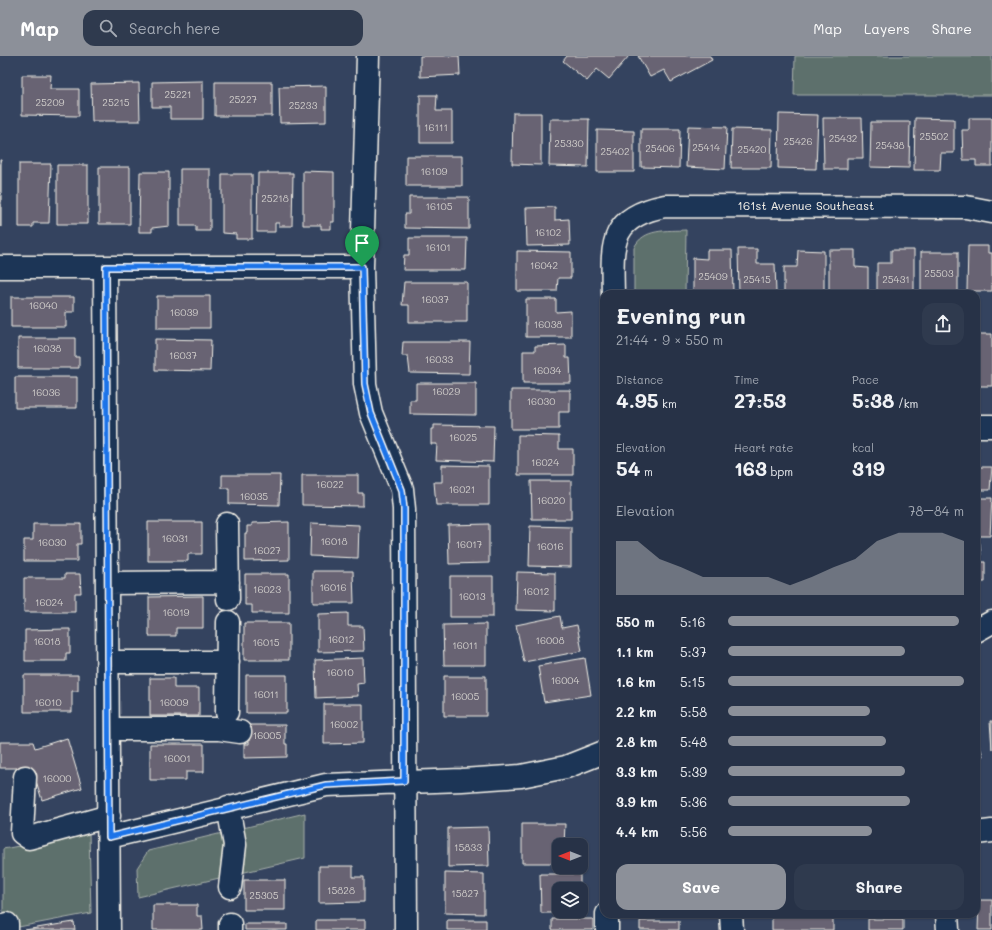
<!DOCTYPE html>
<meta charset="utf-8">
<style>
body{margin:0;font-family:Mali,sans-serif;background:#2f3a4e;color:#f1f3f6;height:100vh;display:flex;flex-direction:column;font-size:15px;white-space:nowrap}
*{box-sizing:border-box;margin:0}
p{font-size:13px;color:#a4aab4}
.icon{flex:none;width:22px;height:22px;fill:none;stroke:currentColor;stroke-width:2;stroke-linecap:round;stroke-linejoin:round}
.map{position:relative;flex:1;overflow:hidden}
.side{position:absolute;left:600px;top:234px;width:380px;height:628px;display:flex;flex-direction:column;background:#273247;border-radius:12px;box-shadow:0 1px 3px #0004,0 0 0 1px #434d60}
.side>*{flex:none}
.needle{width:26px;rotate:270deg}
.fabs{position:absolute;left:552px;top:782px;display:grid;gap:8px}
.fabs a{display:grid;place-items:center;width:36px;height:36px;border-radius:8px;background:#273247;box-shadow:0 1px 3px #0004,0 0 0 1px #434d60;font-size:20px}
.pin{position:absolute;display:grid;place-items:center;width:34px;height:34px;color:#fff;margin:-41px -17px;border-radius:50% 50% 50% 0;rotate:-45deg;box-shadow:0 0 4px #0007}
.pin .icon{rotate:45deg}
.round{display:grid;place-items:center;flex:none;width:42px;height:42px;border-radius:12px;background:#2f3a4e}
.head{display:flex;align-items:center;justify-content:space-between;height:68px;padding:0 16px}
h1{font-size:22px;font-weight:700;line-height:30px}
.figures{display:grid;grid-template-columns:repeat(3,1fr);gap:6px;height:68px;padding:4px 16px}
.figures div{display:grid;align-content:center}
.figures b{font-size:20px;font-weight:700}
.figures small{font-size:11px;font-weight:400}
.figures p{font-size:11px}
.chart{height:112px;padding:8px 16px}
.chart p{display:flex;justify-content:space-between}
.chart svg{width:100%;height:72px;margin-top:4px;fill:#8c9099;opacity:.7}
.cta{display:flex;gap:8px;margin-top:auto;padding:8px 16px}
.cta a{flex:1;height:46px;border-radius:12px;background:#8c9099;color:#fff;font-size:16px;font-weight:700;line-height:46px;text-align:center}
.cta a+a{background:#2f3a4e;color:#f1f3f6}
ul{padding:0 16px;list-style:none;font-size:13px}
li{display:grid;grid-template-columns:64px 48px 1fr;align-items:center;height:30px}
li i{height:10px;border-radius:5px;background:#8c9099}
header{display:flex;align-items:center;gap:24px;box-sizing:border-box;height:56px;padding:0 20px;background:#8c9099;color:#fff}
header strong{font-size:19px}
nav{display:flex;gap:22px;margin-inline-start:auto;font-size:14px}
.search{width:280px;height:36px;background:#2f3a4e;display:flex;align-items:center;gap:10px;box-sizing:border-box;padding:0 14px;border-radius:12px;color:#a4aab4;font-size:15px}
.map>svg:first-child{display:block}
.green{fill:#5d706c;stroke:#a8b0aa}
.building{fill:#686473;stroke:#f4f1e8}
.lines{fill:none;stroke-linecap:round;stroke-linejoin:round}
.minor-casing{stroke:#f4f1e8;stroke-width:25}
.minor{stroke:#1d3557;stroke-width:22}
.route-casing{stroke:#fff;stroke-width:8}
.route{stroke:#1a73e8;stroke-width:5}
.labels{text-anchor:middle;stroke-width:3;stroke-linejoin:round;paint-order:stroke}
.number-label{font-size:10px;fill:#d1cecb}
.street-label{font-size:12px;fill:#f4f1e8;stroke:#1d3557}
</style>
<header>
<strong>Map</strong>
<div class="search"><svg class="icon" aria-label="search" viewBox="0 0 24 24"><circle cx="10" cy="10" r="6"/><path d="M15 15l6 6"/></svg>Search here</div>
<nav><a>Map</a><a>Layers</a><a>Share</a></nav>
</header>
<div class="map">
<svg width="992" height="874" viewBox="0 0 992 874">
<rect width="100%" height="100%" fill="#34435f"/>
<filter id="ink" filterUnits="userSpaceOnUse"><feTurbulence type="fractalNoise" baseFrequency=".025" numOctaves="2"/><feDisplacementMap in="SourceGraphic" scale="8" xChannelSelector="R" yChannelSelector="G"/><feConvolveMatrix kernelMatrix="1 2 1 2 8 2 1 2 1" color-interpolation-filters="sRGB"/></filter>
<g filter="url(#ink)">
<path class="green" d="M795 0H992V39H794Z
M686 174 685 238H634V192C643 172 667 175 686 174Z
M305 757V802L138 841 137 812 148 795Z
M89 777 91 857 3 874V793Z"/>
<path class="building" d="M420 0H459L460 19 420 21Z
M567 0H629L609 23 597 13 587 25 563 5Z
M638 0H710L712 4 671 26 664 14 650 21Z
M22 19H51L50 33H79V60L22 59Z
M203 25V63H170V51H152V26Z
M215 26H272V60H215Z
M139 27 140 65H92L91 28Z
M326 30V66L280 67 279 31Z
M420 39H437L436 55H452V87H420Z
M513 57H541V109L512 108Z
M779 58 818 59 816 113 778 112Z
M823 62H862L863 102H847V113H824Z
M915 62 954 63V97H941L940 114H914Z
M969 62H992V110H976V104H963L962 74H969Z
M550 63H589L588 111 549 110Z
M871 66H910L909 112 870 111Z
M688 70 727 71 725 113 686 111Z
M641 73H680L679 112 641 111Z
M732 73 772 74 771 112H731Z
M597 74 634 75V116H597Z
M406 100H462V130H406Z
M0 104H1V171H0Z
M19 108H51L49 167H33V171H19Z
M57 109H88V168H57Z
M99 111H130V168H99Z
M180 113H210V175H196V170H180Z
M303 115 334 116V166H331V173H321V169H303Z
M140 116H169V170L152 172V176H139Z
M258 117H293L292 170H279V167H275V176H257Z
M222 118H252V183H236V178L222 177Z
M409 141H469V173L405 172V158H409Z
M555 151V164L569 163 570 189 527 190 526 152Z
M409 182H467L466 214H403L404 199H409Z
M968 190H988V197H992V235H967Z
M738 193H757V208H775L776 237 739 238Z
M707 194H732L733 238H693V202L707 203Z
M798 194 824 195V238H784V211H797Z
M829 194H855V211L868 212V238H829Z
M891 194H914V238H877V207H891Z
M517 195 571 196V222H558L557 235H517Z
M921 196H958V238H921Z
M404 226H467V266H409V249H402Z
M157 240H210V272H157Z
M11 241H74V256H66V271H11Z
M526 243H556V256L571 255V281H526Z
M976 278H992V330H976Z
M18 282H75V301H79V312H18Z
M155 283 211 284 210 315 155 314Z
M403 286H470L469 318 410 317 408 300H402Z
M566 289V302H570L571 327H523V295H535V290Z
M15 321H77V352H15Z
M416 327H476V359L410 358V344H416Z
M511 334H570V356H559V373H511Z
M434 369 494 370 493 406 436 404 437 388H431V373H434Z
M518 379 559 380V393H573V419H518Z
M976 406V411H992L990 434H976Z
M442 409 489 410V449H436L434 426H442Z
M222 419H280L279 449 229 448V432H222Z
M302 419H358V437H363V450L302 449Z
M531 425H571V463H532Z
M976 442H992L990 480H976Z
M148 466H202V498H188V505H148Z
M289 466V504L245 505V477H247V470H252V467Z
M311 467 359 469 358 502 310 500Z
M33 468H81V488H77V505H24V484H33Z
M489 468V507L449 508 448 469Z
M530 470 571 471V511L529 510Z
M976 487H980L981 499H978V506H985V526H976Z
M313 515H353L354 547H313Z
M517 516 555 517V555L516 554Z
M65 518H80L81 537H75V556H24V522H65Z
M245 518H289V557H252V549H245Z
M450 520H493V561H450Z
M203 540V572H176V580H149V541Z
M348 557V570H363L364 595 318 596V558Z
M560 560 562 572 577 569 582 595 524 606 516 569Z
M244 567H289V604H244Z
M486 568V609H444L443 569Z
M66 573H70V597H66V605H25V574Z
M363 602 364 627 357 628 358 640 316 642 315 604Z
M585 602 591 639 544 646 538 610Z
M24 619H78V635H72V656H24Z
M246 619H287V657H246Z
M444 620H486V660H444Z
M150 622H174V632H199V660H150Z
M324 648H363V687L324 688Z
M990 665H992V693Z
M249 669H285V688H287V701L244 702V688H249Z
M976 678 983 700 976 702Z
M67 682 82 732 42 744 32 712H0V686H33L35 692Z
M150 688H204V716H186V724H150Z
M522 768H565L564 789H559V807H522Z
M488 771 489 810 448 811V772Z
M319 810H353V821H364V846L319 847Z
M445 817 484 818V858L445 857Z
M540 818H580V833H559V855H580V857H541Z
M244 824H285V854H244Z
M979 844H992V874H978Z
M153 849H197V860H202L203 874H153Z
M772 858H833V874H772Z
M552 863H593V874H552Z
M868 863H903V874H868Z
M316 864H365V874H316Z
M447 864H486V874H447Z
M640 865H679V874H640Z
M74 866 75 874H25L55 869Z
M245 868H287V874H245Z"/>
<g class="lines">
<defs>
<path id="minor" d="M368 0 362 211 365 328 371 357 402 433 404 453 406 874
M0 211H362
M105 211 109 874
M613 238C612 189 608 161 665 150L966 151 992 156
M976 370H992
M227 468 228 543
M108 527 228 526
M976 575 992 566
M108 606H228
M227 656 228 566
M109 673H219L240 676
M25 721 22 777 29 782 109 760
M228 751 235 789 230 831
M976 777 992 775
M109 781 326 729 462 724 521 720 566 711 604 696
M607 858V874
M731 858 732 874
M947 858 948 874
M7 868V874
M230 868V874"/>
</defs>
<use href="#minor" class="minor-casing"/>
<use href="#minor" class="minor"/>
</g>
</g>
<g class="lines" filter="url(#ink)">
<defs>
<path id="route" d="M106 211H362L365 328 371 357 402 434 404 453V725L326 729 109 781Z"/>
</defs>
<use href="#route" class="route-casing"/>
<use href="#route" class="route"/>
</g>
<g class="labels">
<g class="number-label">
<text x="178" y="42">25221</text>
<text x="243" y="47">25227</text>
<text x="50" y="50">25209</text>
<text x="116" y="50">25215</text>
<text x="303" y="53">25233</text>
<text x="436" y="75">16111</text>
<text x="934" y="84">25502</text>
<text x="843" y="86">25432</text>
<text x="798" y="89">25426</text>
<text x="569" y="91">25330</text>
<text x="890" y="93">25438</text>
<text x="706" y="95">25414</text>
<text x="660" y="96">25406</text>
<text x="752" y="97">25420</text>
<text x="615" y="99">25402</text>
<text x="434" y="119">16109</text>
<text x="275" y="146">25218</text>
<text x="439" y="154">16105</text>
<text x="548" y="180">16102</text>
<text x="438" y="195">16101</text>
<text x="544" y="213">16042</text>
<text x="939" y="221">25503</text>
<text x="713" y="224">25409</text>
<text x="757" y="227">25415</text>
<text x="896" y="227">25431</text>
<text x="435" y="247">16037</text>
<text x="43" y="253">16040</text>
<text x="184" y="260">16039</text>
<text x="548" y="272">16038</text>
<text x="47" y="296">16038</text>
<text x="183" y="303">16037</text>
<text x="439" y="307">16033</text>
<text x="547" y="318">16034</text>
<text x="446" y="339">16029</text>
<text x="46" y="340">16036</text>
<text x="541" y="349">16030</text>
<text x="463" y="385">16025</text>
<text x="545" y="410">16024</text>
<text x="330" y="432">16022</text>
<text x="462" y="437">16021</text>
<text x="254" y="444">16035</text>
<text x="551" y="448">16020</text>
<text x="175" y="486">16031</text>
<text x="334" y="489">16018</text>
<text x="52" y="490">16030</text>
<text x="469" y="492">16017</text>
<text x="550" y="494">16016</text>
<text x="267" y="498">16027</text>
<text x="333" y="535">16016</text>
<text x="267" y="537">16023</text>
<text x="536" y="539">16012</text>
<text x="472" y="544">16013</text>
<text x="49" y="550">16024</text>
<text x="176" y="560">16019</text>
<text x="341" y="587">16012</text>
<text x="550" y="588">16008</text>
<text x="47" y="589">16018</text>
<text x="266" y="590">16015</text>
<text x="465" y="593">16011</text>
<text x="340" y="620">16010</text>
<text x="565" y="628">16004</text>
<text x="266" y="642">16011</text>
<text x="465" y="644">16005</text>
<text x="48" y="650">16010</text>
<text x="174" y="650">16009</text>
<text x="344" y="672">16002</text>
<text x="267" y="683">16005</text>
<text x="177" y="706">16001</text>
<text x="57" y="726">16000</text>
<text x="468" y="795">15833</text>
<text x="341" y="838">15828</text>
<text x="465" y="841">15827</text>
<text x="264" y="843">25305</text>
</g>
<g class="street-label">
<text x="806" y="154">161st Avenue Southeast</text>
</g>
</g>
</svg>
<div class="fabs">
<a><svg class="needle" viewBox="-14 -14 28 28"><path d="M0-13l5 13h-10z" fill="#e53935"/><path d="M0 13l5-13h-10z" fill="#a4aab4"/></svg></a>
<a><svg class="icon" aria-label="layers" viewBox="0 0 24 24"><path d="M12 4l9 5-9 5-9-5zM3 14l9 5 9-5"/></svg></a>
</div>
<div class="pin" style="left:362px;top:211px;background:#1e9e55"><svg class="icon" aria-label="arrive" viewBox="0 0 24 24"><path d="M6 21V4h12l-3 4 3 4H6"/></svg></div>
<section class="side">
<div class="head"><div><h1>Evening run</h1><p>21:44 · 9 × 550 m</p></div><a class="round"><svg class="icon" aria-label="share" viewBox="0 0 24 24"><path d="M12 15V3M7 8l5-5 5 5M5 13v7h14v-7"/></svg></a></div>
<div class="figures">
<div><p>Distance</p><b>4.95<small> km</small></b></div>
<div><p>Time</p><b>27:53</b></div>
<div><p>Pace</p><b>5:38<small> /km</small></b></div>
</div>
<div class="figures">
<div><p>Elevation</p><b>54<small> m</small></b></div>
<div><p>Heart rate</p><b>163<small> bpm</small></b></div>
<div><p>kcal</p><b>319</b></div>
</div>
<div class="chart"><p><span>Elevation</span>78–84 m</p>
<svg viewBox="0 0 160 44" preserveAspectRatio="none"><path d="M0 44V11L10 11L20 22L30 27L40 33L50 33L60 33L70 33L80 38L90 33L100 27L110 22L120 11L130 6L140 6L150 6L160 11V44z"/></svg>
</div>
<ul>
<li><b>550 m</b>5:16<i style="width:98%"></i></li>
<li><b>1.1 km</b>5:37<i style="width:75%"></i></li>
<li><b>1.6 km</b>5:15<i style="width:100%"></i></li>
<li><b>2.2 km</b>5:58<i style="width:60%"></i></li>
<li><b>2.8 km</b>5:48<i style="width:67%"></i></li>
<li><b>3.3 km</b>5:39<i style="width:75%"></i></li>
<li><b>3.9 km</b>5:36<i style="width:77%"></i></li>
<li><b>4.4 km</b>5:56<i style="width:61%"></i></li>
</ul>
<div class="cta"><a>Save</a><a>Share</a></div>
</section>
</div>
